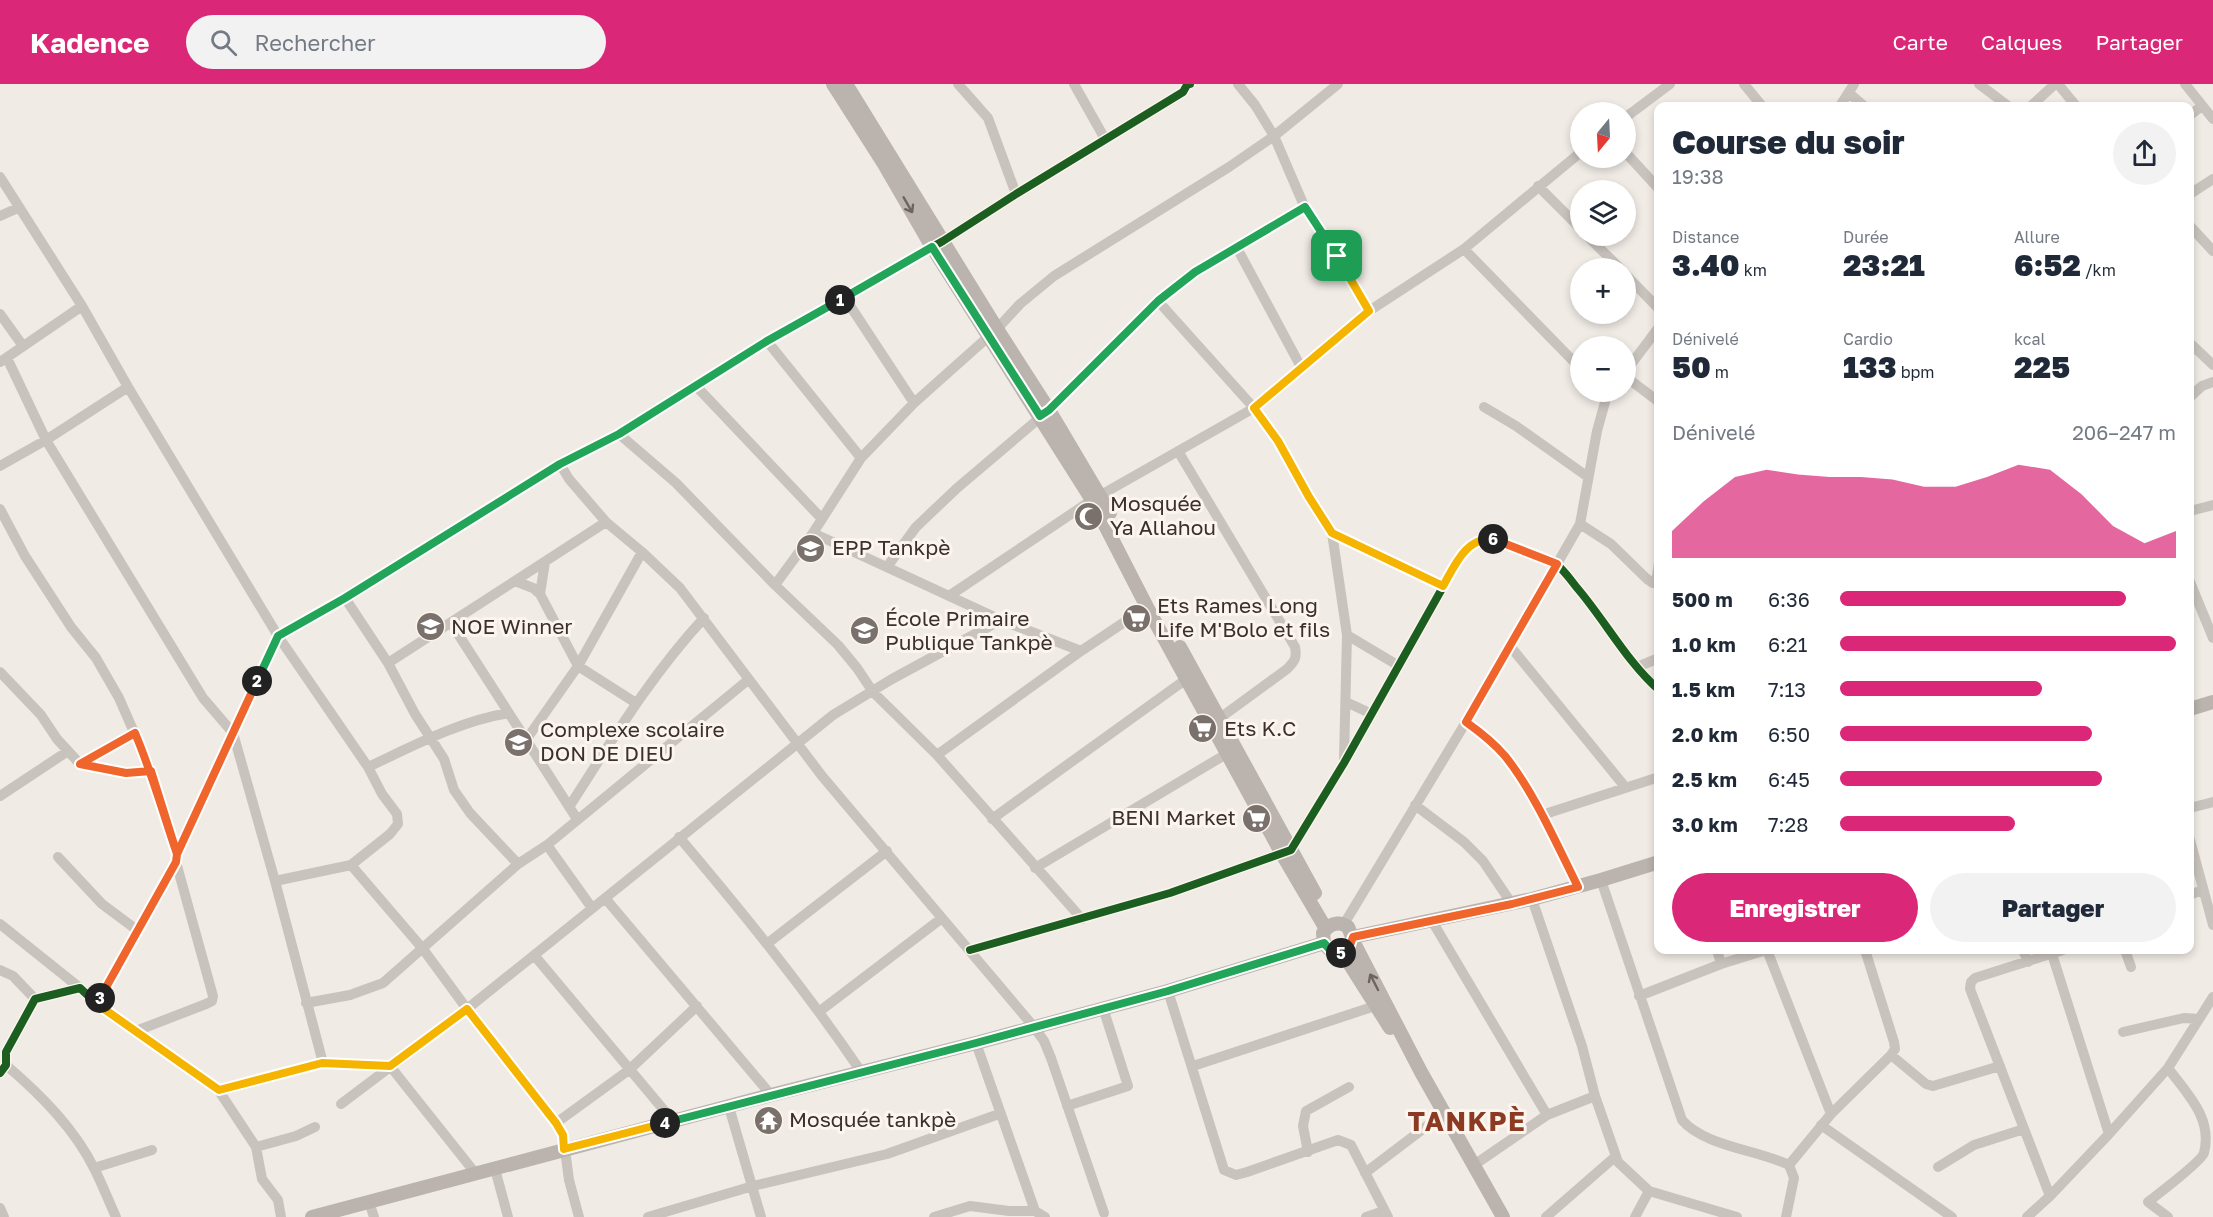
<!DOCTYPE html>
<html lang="fr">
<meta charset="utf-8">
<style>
body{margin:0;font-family:"Golos Text",sans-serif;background:#f2f2f3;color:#1f2937;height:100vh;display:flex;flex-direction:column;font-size:22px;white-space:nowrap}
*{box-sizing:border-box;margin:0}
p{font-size:20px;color:#747a83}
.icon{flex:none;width:33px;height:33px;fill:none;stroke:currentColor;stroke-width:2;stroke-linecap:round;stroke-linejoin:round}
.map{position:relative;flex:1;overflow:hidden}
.drawer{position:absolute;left:1654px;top:18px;width:540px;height:852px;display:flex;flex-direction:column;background:#fff;border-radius:12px;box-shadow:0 3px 9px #0003}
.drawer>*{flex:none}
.needle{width:39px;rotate:198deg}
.tools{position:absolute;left:1570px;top:18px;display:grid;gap:12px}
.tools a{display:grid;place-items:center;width:66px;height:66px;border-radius:50%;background:#fff;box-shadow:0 3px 9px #0003;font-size:30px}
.pin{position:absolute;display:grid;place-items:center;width:51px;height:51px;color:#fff;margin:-26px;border-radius:12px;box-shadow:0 3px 9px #0006}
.km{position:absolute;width:30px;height:30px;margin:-15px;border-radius:50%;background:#222;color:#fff;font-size:16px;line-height:30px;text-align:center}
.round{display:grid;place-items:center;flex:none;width:63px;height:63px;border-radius:32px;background:#f2f2f3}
.summary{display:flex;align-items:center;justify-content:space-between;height:102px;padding:0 18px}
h1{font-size:33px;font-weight:800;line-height:45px}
.metrics{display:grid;grid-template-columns:repeat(3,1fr);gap:9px;height:102px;padding:6px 18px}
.metrics div{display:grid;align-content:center}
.metrics b{font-size:30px;font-weight:800}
.metrics small{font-size:16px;font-weight:400}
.metrics p{font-size:16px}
.chart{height:168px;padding:12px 18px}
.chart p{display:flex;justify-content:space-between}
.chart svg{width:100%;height:108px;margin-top:6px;fill:#db2777;opacity:.7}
.primary-button{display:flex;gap:12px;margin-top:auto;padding:12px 18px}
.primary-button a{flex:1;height:69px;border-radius:36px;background:#db2777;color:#fff;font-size:24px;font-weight:800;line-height:69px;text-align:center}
.primary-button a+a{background:#f2f2f3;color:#1f2937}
ul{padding:0 18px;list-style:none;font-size:20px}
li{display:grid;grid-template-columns:96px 72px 1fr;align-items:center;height:45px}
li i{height:15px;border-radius:8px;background:#db2777}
header{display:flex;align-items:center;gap:36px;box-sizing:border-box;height:84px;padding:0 30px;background:#db2777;color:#fff}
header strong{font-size:28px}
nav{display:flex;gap:33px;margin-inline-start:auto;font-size:21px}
.search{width:420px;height:54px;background:#f2f2f3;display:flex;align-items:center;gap:15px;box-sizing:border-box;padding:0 21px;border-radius:33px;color:#747a83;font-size:22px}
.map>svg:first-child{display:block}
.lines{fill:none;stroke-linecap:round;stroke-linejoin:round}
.street{stroke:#c9c3be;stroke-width:10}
.secondary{stroke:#bab3ae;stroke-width:14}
.cycleway-casing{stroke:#fbf5ee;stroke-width:11}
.cycleway{stroke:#1b5e20;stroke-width:8}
.oneway{stroke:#6e645f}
.split-1-casing{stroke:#fff;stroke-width:12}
.split-2-casing{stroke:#fff;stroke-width:12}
.split-3-casing{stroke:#fff;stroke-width:12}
.split-4-casing{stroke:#fff;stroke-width:12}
.split-5-casing{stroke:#fff;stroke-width:12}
.split-6-casing{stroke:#fff;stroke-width:12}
.split-7-casing{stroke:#fff;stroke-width:12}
.split-1{stroke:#22a559;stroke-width:8}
.split-2{stroke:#22a559;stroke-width:8}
.split-3{stroke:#f0652b;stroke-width:8}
.split-4{stroke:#f5b400;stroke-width:8}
.split-5{stroke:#22a559;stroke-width:8}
.split-6{stroke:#f0652b;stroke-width:8}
.split-7{stroke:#f5b400;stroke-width:8}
.labels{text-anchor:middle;stroke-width:6;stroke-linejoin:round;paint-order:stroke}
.poi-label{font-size:21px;fill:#3b302b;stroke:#fbf5ee;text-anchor:start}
.district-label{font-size:27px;font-weight:bold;letter-spacing:1.5px;fill:#8c3b22;stroke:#fbf5ee}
</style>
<header>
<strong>Kadence</strong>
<div class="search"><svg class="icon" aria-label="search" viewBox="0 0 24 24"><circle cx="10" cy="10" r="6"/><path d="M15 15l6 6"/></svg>Rechercher</div>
<nav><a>Carte</a><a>Calques</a><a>Partager</a></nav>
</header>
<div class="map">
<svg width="2213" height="1133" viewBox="0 0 2213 1133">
<rect width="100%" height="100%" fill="#f0ebe5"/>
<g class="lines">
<path class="street" d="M958 0 988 34 1016 110
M1074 0 1105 55
M1238 0 1255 21 1274 52 1305 124 1337 172 1369 227
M1744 0 1762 22
M1979 0 2008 22
M2058 0 2076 22
M2185 0 2213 35
M1849 9 1864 22
M1840 22 1854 0
M2031 22 2055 0
M2190 31 2202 22
M1626 33 1670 0
M1626 69 1659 105
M0 93 82 222 128 303 278 552 368 683 382 710 397 730 398 740 390 750 351 781 275 797
M1538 102 1581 145
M2190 110 2213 95
M0 132 18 124
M2190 142 2213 167
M1587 152 1620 184
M1237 164 1301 283
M1464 165 1581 285
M1626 191 1659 225
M845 214 914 319
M1158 217 1254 324 1278 357 1309 413 1332 449 1347 551 1344 675
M0 230 23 262
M767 257 861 374
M2190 259 2213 281
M7 274 46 356 203 614 233 649 275 797 323 979 219 1007
M0 278 82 222
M1626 287 1659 243
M1626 293 1659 318
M696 302 822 435
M2190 313 2202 302 2213 298
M1484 323 1516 342 1588 393
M619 350 676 399 775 501 838 561 857 584 873 608 937 671 1082 835
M1178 367 1295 563C1297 574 1295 577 1287 585L1220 634
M0 382 46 356 128 303
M0 425 25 472 71 543 96 574 119 614 151 687 177 770
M2190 427 2213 421
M1580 440 1611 460 1647 495 1653 499 1659 498
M813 449 1001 536 1081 567
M1332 449 1443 502
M642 468 680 504 822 692 1034 943 1044 957 1051 974 1104 1129
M887 483 916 443 956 405 1049 326 1158 217 1195 187 1305 124
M515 497 533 504 540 510 578 582 636 619
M2190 498 2213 554
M1656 499 1659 479
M775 501 813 449 861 374 914 319 997 245 1020 220 1054 192 1229 83 1274 52 1338 0
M540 510 545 478
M949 512 1092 416 1254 324 1369 227 1464 165 1581 68
M345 514 388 579 415 630 444 675 454 706 470 729 518 780
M451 539 577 735
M1347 551 1399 582
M1510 562 1626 704
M388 579 606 438
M1637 583 1659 574
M0 588 41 631 57 655 80 680 126 689 151 687
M1346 618 1372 630
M1466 638C1480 648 1494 659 1505 672 1534 708 1557 761 1578 803
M526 656 578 582 642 468 606 438 569 395 560 380
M937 671 1081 567 1147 523
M80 680 135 649
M368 683C413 662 459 637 509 629
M0 712 68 667
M1415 721 1464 758 1483 777 1512 820
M569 723C611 658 651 591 704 534
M2190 724 2213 718
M1542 731 1659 693
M992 735 1192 591
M679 753C744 830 805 905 862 989
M2190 756 2213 841
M547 761 592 824
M58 773 102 820 137 846
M351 781 423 865 467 925 556 1039 563 1051 569 1096 579 1133
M1035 784 1228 669
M1601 796 1682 1036C1704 1062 1758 1066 1789 1081
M2190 811 2202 806
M605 814 771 1011
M1432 837 1547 1031
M0 840 80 904
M1344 840 1466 638 1580 440 1597 347 1607 311 1610 308
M768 859 887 767
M970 866 1170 809 1291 766 1344 679 1457 478C1477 452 1485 450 1515 463 1528 468 1546 472 1557 481 1565 487 1572 498 1578 505 1606 538 1627 578 1659 606
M1717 866 1721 880
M1767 866 1831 1030
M2023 866 2028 878
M2125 866 2131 883
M2052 870 2109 1050
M534 871 673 1037
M0 886 13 892 35 915
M1168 907 1224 1086 1236 1091 1247 1088 1338 1056 1351 1061 1388 1133
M1639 912 1721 880 1766 866
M306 919 350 911 383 899 518 780 547 761 748 596
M97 920 219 1007 256 1063 262 1095 278 1116 281 1133
M820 927 942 834
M136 947 206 920 212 917 213 912 176 778
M2123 948 2184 934 2199 935
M976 959 1035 1127 1045 1133
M1891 971 1926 1000 1933 1002 2000 982
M323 979 390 982 476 1090
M6 981C41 1011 75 1045 95 1086 103 1102 109 1118 116 1133
M1193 982 1375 922
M2168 984C2187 1010 2213 1034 2204 1069 2201 1078 2158 1110 2148 1118L2168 1133
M0 989 6 981V968L35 915 80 904 97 920 176 778 177 770 278 552 345 514 560 380 619 350 767 257 943 157 1016 110 1183 8 1187 1 1190 0
M1595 1012 1618 1078 1649 1107 1737 1133
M341 1020 467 925 833 631 892 595 1001 536
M1067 1022 1128 1002 1103 924
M729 1023 761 1133
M556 1039 629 986 697 922
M1821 1041 1952 1133
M256 1063 296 1052 315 1043
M1308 1068 1303 1042 1306 1027 1349 1003
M1474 1081 1547 1031 1595 1012 1582 962 1532 815
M1938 1083 1974 1061 2024 1045
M94 1084 152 1066
M495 1085 508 1133
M1365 1089 1444 1029
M2050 1112 1970 905 1971 898 1975 894 2063 866
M369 1118 374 1133
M0 1124 4 1133
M648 1133 753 1102 887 1070 999 1030
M934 1133 970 1122 1009 1127H1035
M1366 1133 1384 1127
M1546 1133 1616 1072
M1635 1133 1649 1107
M1786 1133 1794 1094 1789 1081 1831 1030 1891 971 1895 965 1894 958 1865 866
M2027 1133 2050 1112 2109 1050 2168 984 2213 913"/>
<path class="secondary" d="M833 0 884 80 932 163 1092 416 1147 523 1282 770 1326 845 1323 849 1324 859C1331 870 1339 870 1349 864L1353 855 1348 843C1341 838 1333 838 1326 845
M846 0 997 245 1049 326 1110 429
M1180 563 1315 809
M2190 625 2213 618
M1353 853 1532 815 1601 796 1659 778
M1353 857 1421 988 1503 1133
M1342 868 1390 944
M312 1133 771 1011 976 959 1168 907 1324 859"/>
<defs>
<path id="cycleway" d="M970 866 1170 809 1291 766 1344 679 1457 478C1477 452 1485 450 1515 463 1528 468 1546 472 1557 481 1565 487 1572 498 1578 505 1606 538 1627 578 1659 606
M0 989 6 981V968L35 915 80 904 97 920 176 778 177 770 278 552 345 514 560 380 619 350 767 257 943 157 1016 110 1183 8 1187 1 1190 0"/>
</defs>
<use href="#cycleway" class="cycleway-casing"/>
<use href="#cycleway" class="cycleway"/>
</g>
<defs><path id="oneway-shaft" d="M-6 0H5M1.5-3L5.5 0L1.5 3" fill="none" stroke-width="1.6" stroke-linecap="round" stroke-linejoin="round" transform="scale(1.5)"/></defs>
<g class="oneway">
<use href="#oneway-shaft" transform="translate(908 121) rotate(60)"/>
<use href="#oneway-shaft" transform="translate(1374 898) rotate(-117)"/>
</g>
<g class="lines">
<defs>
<path id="split-1" d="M840 216 932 163 1040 332 1049 326 1158 217 1195 188 1305 123 1337 172"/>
<path id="split-2" d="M257 597 278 552 345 514 560 380 619 350 767 257 840 216"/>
<path id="split-3" d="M100 914 176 778 177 770 151 687 126 689 80 680 135 649C152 689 163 729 177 770L257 597"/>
<path id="split-4" d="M100 914 97 920 219 1006 322 979 390 982 467 925 556 1039 563 1051 564 1065 665 1039"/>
<path id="split-5" d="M665 1039 976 959 1168 907 1324 859 1331 867 1341 869"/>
<path id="split-6" d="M1341 869 1349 864 1353 853 1512 820 1578 803C1557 761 1534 708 1505 672 1494 659 1480 648 1466 638L1557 480 1493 455"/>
<path id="split-7" d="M1337 172 1369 227 1254 324 1278 357 1309 413 1332 449 1443 502C1455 481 1466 453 1493 455"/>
</defs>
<use href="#split-1" class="split-1-casing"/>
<use href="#split-2" class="split-2-casing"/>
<use href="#split-3" class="split-3-casing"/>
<use href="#split-4" class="split-4-casing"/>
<use href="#split-5" class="split-5-casing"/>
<use href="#split-6" class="split-6-casing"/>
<use href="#split-7" class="split-7-casing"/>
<use href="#split-1" class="split-1"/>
<use href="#split-2" class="split-2"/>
<use href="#split-3" class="split-3"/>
<use href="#split-4" class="split-4"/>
<use href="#split-5" class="split-5"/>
<use href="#split-6" class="split-6"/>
<use href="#split-7" class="split-7"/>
</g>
<defs>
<symbol id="mosque-disc" viewBox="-11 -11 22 22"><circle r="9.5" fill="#7a716c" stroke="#fbf5ee"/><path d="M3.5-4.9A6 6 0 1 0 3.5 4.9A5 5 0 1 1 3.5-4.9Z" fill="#fff"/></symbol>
<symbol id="school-disc" viewBox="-11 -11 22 22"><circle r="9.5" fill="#7a716c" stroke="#fbf5ee"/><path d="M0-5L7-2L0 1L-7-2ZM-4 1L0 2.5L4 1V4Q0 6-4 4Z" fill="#fff"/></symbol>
<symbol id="supermarket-disc" viewBox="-11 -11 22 22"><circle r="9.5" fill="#7a716c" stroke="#fbf5ee"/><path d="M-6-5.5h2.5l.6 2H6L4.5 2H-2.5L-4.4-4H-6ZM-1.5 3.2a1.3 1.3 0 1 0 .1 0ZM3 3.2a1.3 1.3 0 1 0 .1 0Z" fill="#fff"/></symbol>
<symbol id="temple-disc" viewBox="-11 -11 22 22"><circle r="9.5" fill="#7a716c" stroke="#fbf5ee"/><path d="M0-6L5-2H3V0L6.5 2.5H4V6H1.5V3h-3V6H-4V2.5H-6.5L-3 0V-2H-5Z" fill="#fff"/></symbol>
</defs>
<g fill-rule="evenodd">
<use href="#mosque-disc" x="1072" y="416" width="33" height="33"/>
<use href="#school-disc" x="794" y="448" width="33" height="33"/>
<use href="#supermarket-disc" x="1120" y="518" width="33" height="33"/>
<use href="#school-disc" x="414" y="526" width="33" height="33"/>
<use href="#school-disc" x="848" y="530" width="33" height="33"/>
<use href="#supermarket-disc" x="1186" y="628" width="33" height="33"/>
<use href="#school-disc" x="502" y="642" width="33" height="33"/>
<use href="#supermarket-disc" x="1240" y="718" width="33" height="33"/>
<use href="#temple-disc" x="752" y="1020" width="33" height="33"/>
</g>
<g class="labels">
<g class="poi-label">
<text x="1110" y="427">Mosquée<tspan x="1110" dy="24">Ya Allahou</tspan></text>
<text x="832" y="471">EPP Tankpè</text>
<text x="1157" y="529">Ets Rames Long<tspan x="1157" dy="24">Life M'Bolo et fils</tspan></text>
<text x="885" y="542">École Primaire<tspan x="885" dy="24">Publique Tankpè</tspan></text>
<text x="451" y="550">NOE Winner</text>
<text x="1224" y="652">Ets K.C</text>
<text x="540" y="653">Complexe scolaire<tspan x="540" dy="24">DON DE DIEU</tspan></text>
<text x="1236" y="741" text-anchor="end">BENI Market</text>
<text x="789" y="1043">Mosquée tankpè</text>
</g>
<g class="district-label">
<text x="1467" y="1047">TANKPÈ</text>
</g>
</g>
</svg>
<div class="tools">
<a><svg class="needle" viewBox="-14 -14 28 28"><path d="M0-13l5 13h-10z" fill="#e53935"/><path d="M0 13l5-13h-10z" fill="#747a83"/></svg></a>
<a><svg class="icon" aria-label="layers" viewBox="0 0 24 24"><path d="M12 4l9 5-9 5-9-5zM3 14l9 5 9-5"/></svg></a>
<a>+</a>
<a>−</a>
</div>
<div class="pin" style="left:1337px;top:172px;background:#1e9e55"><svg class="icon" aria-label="arrive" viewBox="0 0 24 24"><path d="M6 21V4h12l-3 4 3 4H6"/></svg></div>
<b class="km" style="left:840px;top:216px">1</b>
<b class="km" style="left:257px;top:597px">2</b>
<b class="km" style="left:100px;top:914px">3</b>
<b class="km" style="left:665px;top:1039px">4</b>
<b class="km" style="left:1341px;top:869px">5</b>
<b class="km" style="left:1493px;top:455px">6</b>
<section class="drawer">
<div class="summary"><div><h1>Course du soir</h1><p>19:38</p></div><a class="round"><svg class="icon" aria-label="share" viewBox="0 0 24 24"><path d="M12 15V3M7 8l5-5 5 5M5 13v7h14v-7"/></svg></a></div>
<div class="metrics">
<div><p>Distance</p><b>3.40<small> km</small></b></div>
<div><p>Durée</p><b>23:21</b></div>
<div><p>Allure</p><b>6:52<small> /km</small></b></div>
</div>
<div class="metrics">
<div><p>Dénivelé</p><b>50<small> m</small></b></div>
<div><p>Cardio</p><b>133<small> bpm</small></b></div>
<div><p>kcal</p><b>225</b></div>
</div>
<div class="chart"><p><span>Dénivelé</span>206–247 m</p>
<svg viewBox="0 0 160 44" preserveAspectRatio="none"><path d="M0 44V33L10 21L20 11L30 8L40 10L50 11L60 11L70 12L80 15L90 15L100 11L110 6L120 8L130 18L140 31L150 38L160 33V44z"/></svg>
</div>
<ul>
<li><b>500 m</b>6:36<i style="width:85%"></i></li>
<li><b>1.0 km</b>6:21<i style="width:100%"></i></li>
<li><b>1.5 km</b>7:13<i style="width:60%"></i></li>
<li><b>2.0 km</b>6:50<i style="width:75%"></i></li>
<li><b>2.5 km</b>6:45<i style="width:78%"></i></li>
<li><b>3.0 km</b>7:28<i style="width:52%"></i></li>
</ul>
<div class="primary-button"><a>Enregistrer</a><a>Partager</a></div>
</section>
</div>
